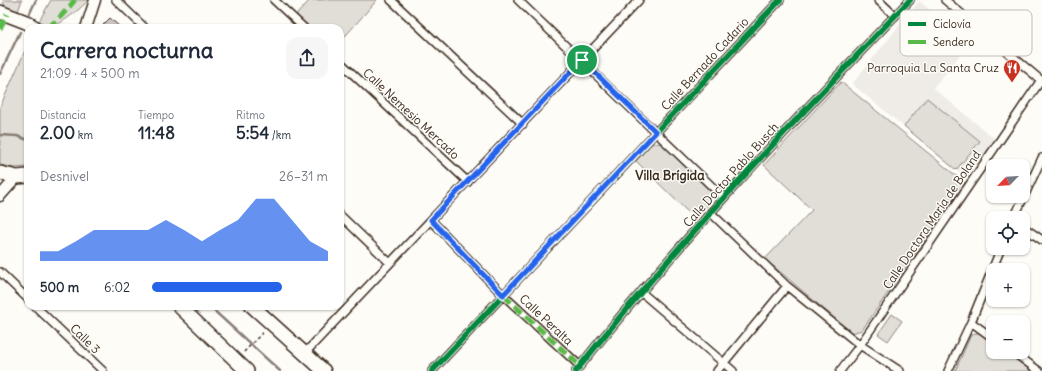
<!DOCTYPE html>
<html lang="es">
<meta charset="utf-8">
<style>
body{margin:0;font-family:Delius,sans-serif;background:#f6f6f7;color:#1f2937;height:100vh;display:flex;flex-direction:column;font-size:15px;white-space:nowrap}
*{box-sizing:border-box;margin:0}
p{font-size:13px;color:#747a83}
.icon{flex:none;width:22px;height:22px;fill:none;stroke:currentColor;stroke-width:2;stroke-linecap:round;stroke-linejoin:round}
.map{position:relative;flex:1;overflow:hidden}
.sheet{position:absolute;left:24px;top:24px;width:320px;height:286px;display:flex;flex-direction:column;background:#fff;border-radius:12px;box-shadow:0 1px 3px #0004}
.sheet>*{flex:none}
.needle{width:26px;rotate:245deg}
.tools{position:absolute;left:986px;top:159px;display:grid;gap:8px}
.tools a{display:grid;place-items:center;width:44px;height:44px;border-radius:8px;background:#fff;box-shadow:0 1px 3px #0004;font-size:20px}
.pin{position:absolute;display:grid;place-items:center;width:34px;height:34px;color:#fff;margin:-17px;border:2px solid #fff;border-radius:50%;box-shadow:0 1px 4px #0007}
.round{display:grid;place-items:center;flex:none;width:42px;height:42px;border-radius:12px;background:#f6f6f7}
.headline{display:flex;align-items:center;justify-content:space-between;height:68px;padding:0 16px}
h1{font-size:22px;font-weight:700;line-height:30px}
.stats{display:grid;grid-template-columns:repeat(3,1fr);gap:6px;height:68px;padding:4px 16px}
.stats div{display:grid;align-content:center}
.stats b{font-size:17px;font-weight:700}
.stats small{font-size:11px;font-weight:400}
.stats p{font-size:11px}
.chart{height:112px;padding:8px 16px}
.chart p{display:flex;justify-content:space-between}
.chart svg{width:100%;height:72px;margin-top:4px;fill:#2563eb;opacity:.7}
ul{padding:0 16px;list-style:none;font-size:13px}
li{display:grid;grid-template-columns:64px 48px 1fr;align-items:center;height:30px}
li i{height:10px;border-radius:5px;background:#2563eb}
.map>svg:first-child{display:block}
.built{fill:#efece7}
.green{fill:#e1ded7;stroke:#8e847a}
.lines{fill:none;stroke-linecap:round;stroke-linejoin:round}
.stream{stroke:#887d74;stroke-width:2.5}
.building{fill:#cdc8c2;stroke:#3b2a1e}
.street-casing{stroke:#3b2a1e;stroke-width:10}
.secondary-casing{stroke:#3b2a1e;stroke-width:13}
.highway-casing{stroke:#3b2a1e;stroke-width:16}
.path{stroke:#3b2a1e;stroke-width:1.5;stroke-dasharray:3 3;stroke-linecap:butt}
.street{stroke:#fdfcf7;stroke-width:7}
.secondary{stroke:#fdfcf7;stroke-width:10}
.highway{stroke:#fdfcf7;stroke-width:13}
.quiet{stroke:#58b947;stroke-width:5;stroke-dasharray:10 5;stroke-linecap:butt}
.cycleway-casing{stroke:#fdfcf7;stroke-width:8}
.cycleway{stroke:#00873e;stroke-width:6}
.route-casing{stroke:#fff;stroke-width:8}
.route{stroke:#2563eb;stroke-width:5}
.labels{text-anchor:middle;stroke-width:3;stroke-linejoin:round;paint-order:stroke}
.street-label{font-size:12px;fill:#3b2a1e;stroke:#fdfcf7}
.poi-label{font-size:12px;fill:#3b2a1e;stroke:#fdfcf7;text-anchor:end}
.neighbourhood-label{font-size:13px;font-weight:bold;fill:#3b2a1e;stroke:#fdfcf7}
.key{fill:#fdfcf7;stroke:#c3bdb6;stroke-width:1}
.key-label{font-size:11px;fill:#3b2a1e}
</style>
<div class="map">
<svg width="1042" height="371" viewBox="0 0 1042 371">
<rect width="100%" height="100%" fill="#fdfcf7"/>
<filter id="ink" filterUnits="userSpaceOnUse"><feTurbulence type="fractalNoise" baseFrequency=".025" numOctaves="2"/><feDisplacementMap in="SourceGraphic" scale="8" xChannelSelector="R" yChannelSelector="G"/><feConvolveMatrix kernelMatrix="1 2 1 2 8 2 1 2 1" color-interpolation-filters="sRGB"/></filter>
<g filter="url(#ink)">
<path class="built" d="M919 1 970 43 933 88 996 140 965 177 852 84Z"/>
<path class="green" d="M3 0H22L17 14 5 8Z
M51 0H88C84 7 58 26 50 28 45 28 42 25 38 23Z
M310 0H377L340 42V28H310L296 15Z
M28 44V167L14 168 0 165V107Z
M841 82 965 183 862 330 852 333 765 259 812 210 764 165Z
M927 98 980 141 956 170 904 126Z
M656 143 662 144 711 192V201L695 219 636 161 651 144Z
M892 314 902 321 888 341 878 334Z
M976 333H980L993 342V352H1007L1033 371H955L971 335Z"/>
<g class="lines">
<path class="stream" d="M28 17 36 0
M0 74 20 32
M0 135 17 136 28 140
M209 306 280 371"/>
</g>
<path class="building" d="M110 18 121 28H100Z"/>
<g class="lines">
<defs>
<path id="street" d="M116 0 145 28
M274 0 304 28
M391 0 523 124
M518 0 723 197
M878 0 895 16
M945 0 1042 81
M340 62 468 182
M711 213 787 286 860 345 900 371
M340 215 390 263
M1014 218 1042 158
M431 220 503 295 580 366
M1023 227 1042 240
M0 272 28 299
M641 292 733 371
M35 306 103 371
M971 322 993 338
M1013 352 1039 371
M304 354 639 0
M432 371 780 0
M576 371C680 240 795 120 910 0
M717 371 787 286
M840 371 860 345 1041 80
M948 371 971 322 1001 248"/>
<path id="secondary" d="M86 28 95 0
M0 196 17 177"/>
<path id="highway" d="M0 12 26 22 36 28
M0 173 17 177 28 176
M179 306 247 371
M252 306 324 371"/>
</defs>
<use href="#street" class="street-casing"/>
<use href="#secondary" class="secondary-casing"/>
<use href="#highway" class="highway-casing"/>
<path class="path" d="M244 352 263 332"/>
<use href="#street" class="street"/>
<use href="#secondary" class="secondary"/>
<use href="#highway" class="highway"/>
<path class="quiet" d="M48 28 62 15 75 0
M0 29 7 14
M431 220 503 295 580 366"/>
<defs>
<path id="cycleway" d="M432 371 780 0
M576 371C680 240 795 120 910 0"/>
</defs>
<use href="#cycleway" class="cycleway-casing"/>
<use href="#cycleway" class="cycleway"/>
</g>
</g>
<g class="lines" filter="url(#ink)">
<defs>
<path id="route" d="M582 60 656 132 503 295 431 220Z"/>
</defs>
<use href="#route" class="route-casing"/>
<use href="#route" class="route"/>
</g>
<defs>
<symbol id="restaurant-pin" viewBox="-11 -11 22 30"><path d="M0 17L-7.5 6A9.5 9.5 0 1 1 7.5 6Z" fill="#c8321e" stroke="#fdfcf7"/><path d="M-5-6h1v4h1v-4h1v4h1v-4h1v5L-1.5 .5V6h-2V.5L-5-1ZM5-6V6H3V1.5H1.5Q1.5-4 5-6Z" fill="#fff"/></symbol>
</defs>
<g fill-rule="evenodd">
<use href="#restaurant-pin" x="1002" y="58" width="20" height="27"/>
</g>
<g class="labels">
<g class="street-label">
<text transform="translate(705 64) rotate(-47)" y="4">Calle Bernado Cadario</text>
<text transform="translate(411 114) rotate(43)" y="4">Calle Nemesio Mercado</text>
<text transform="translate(731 175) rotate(-48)" y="4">Calle Doctor Pablo Busch</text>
<text transform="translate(932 220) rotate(-56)" y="4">Calle Doctora María de Boland</text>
<text transform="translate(546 320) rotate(43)" y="4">Calle Peralta</text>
<text transform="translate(85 339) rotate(44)" y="4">Calle 3</text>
</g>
<g class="poi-label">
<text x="999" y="72">Parroquia La Santa Cruz</text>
</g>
<g class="neighbourhood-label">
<text x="670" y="180">Villa Brígida</text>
</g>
</g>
<rect x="900" y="10" width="132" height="46" rx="6" class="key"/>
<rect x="908" y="22" width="18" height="4" fill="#00873e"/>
<rect x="908" y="40" width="18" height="4" fill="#58b947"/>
<g class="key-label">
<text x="933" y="28">Ciclovía</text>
<text x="933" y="46">Sendero</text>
</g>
</svg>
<div class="tools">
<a><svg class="needle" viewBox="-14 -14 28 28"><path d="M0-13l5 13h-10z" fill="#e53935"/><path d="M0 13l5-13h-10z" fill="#747a83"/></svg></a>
<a><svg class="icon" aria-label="locate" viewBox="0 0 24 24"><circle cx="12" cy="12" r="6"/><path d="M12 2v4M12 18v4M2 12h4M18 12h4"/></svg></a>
<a>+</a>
<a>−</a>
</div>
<div class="pin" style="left:582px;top:60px;background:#1e9e55"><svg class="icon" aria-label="arrive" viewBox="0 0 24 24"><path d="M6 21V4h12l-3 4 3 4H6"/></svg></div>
<section class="sheet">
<div class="headline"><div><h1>Carrera nocturna</h1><p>21:09 · 4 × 500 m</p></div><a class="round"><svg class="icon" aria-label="share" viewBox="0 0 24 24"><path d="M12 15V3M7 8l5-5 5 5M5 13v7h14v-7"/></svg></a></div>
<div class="stats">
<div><p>Distancia</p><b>2.00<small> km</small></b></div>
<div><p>Tiempo</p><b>11:48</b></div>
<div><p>Ritmo</p><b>5:54<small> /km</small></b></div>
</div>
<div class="chart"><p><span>Desnivel</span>26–31 m</p>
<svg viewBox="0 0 160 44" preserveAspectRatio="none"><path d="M0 44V38L10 38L20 32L30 25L40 25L50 25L60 25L70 19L80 25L90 32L100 25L110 19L120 6L130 6L140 19L150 32L160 38V44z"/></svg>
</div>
<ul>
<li><b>500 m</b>6:02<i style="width:74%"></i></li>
</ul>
</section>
</div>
